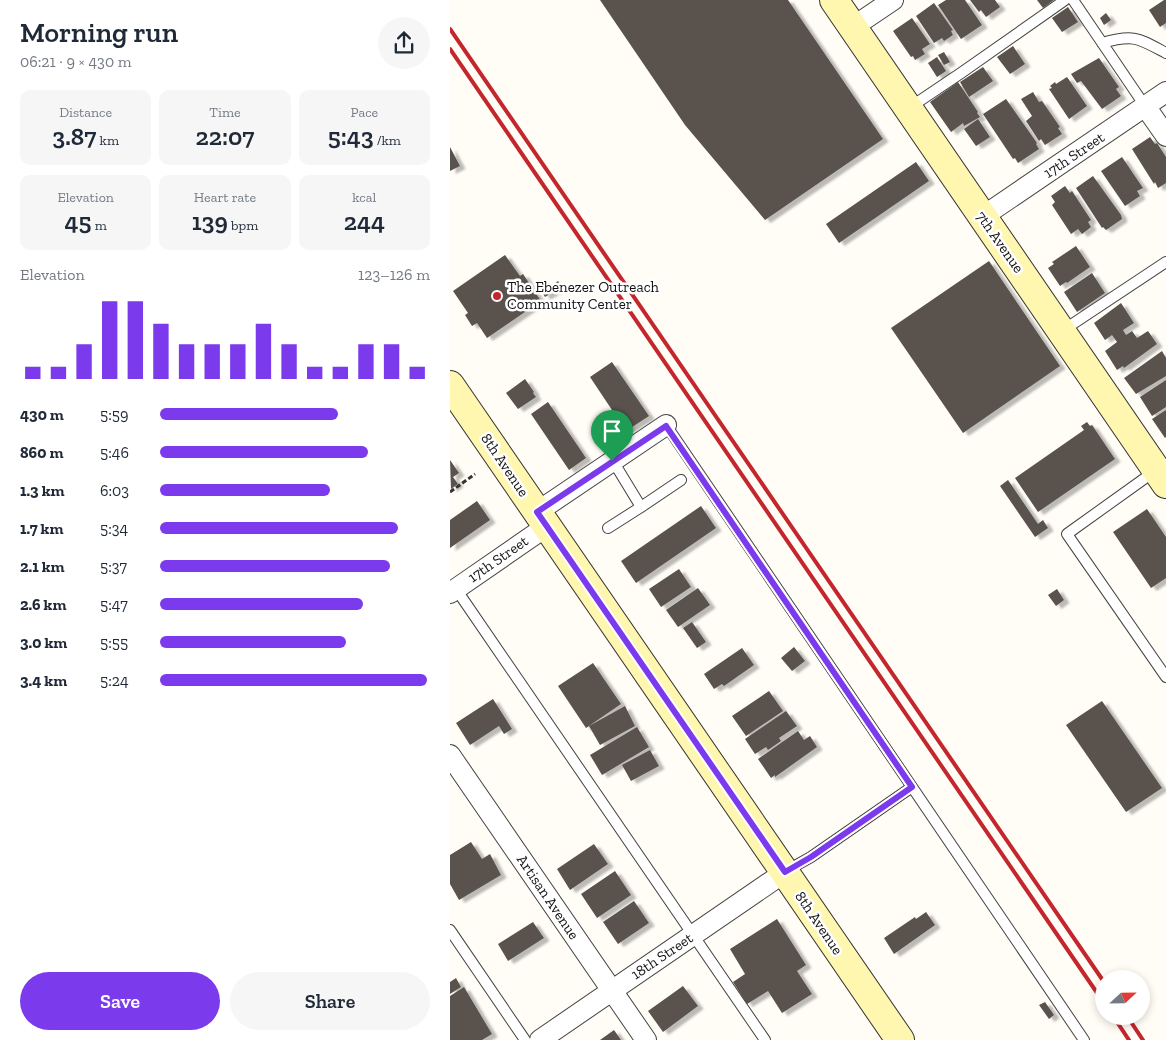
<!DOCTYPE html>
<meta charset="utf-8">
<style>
body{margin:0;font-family:"Zilla Slab",serif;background:#f6f6f7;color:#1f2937;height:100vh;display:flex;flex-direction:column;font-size:19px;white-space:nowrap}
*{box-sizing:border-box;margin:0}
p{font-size:16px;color:#747a83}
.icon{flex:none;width:28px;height:28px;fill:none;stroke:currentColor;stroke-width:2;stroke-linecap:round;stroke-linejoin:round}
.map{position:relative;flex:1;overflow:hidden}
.details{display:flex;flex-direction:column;background:#fff;width:450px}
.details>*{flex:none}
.needle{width:32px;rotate:68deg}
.fabs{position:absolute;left:645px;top:970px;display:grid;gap:10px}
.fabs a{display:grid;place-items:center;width:55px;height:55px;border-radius:50%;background:#fff;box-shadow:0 2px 8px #0003;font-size:25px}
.pin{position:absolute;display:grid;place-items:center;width:42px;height:42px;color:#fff;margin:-51px -21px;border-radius:50% 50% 50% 0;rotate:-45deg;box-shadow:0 0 5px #0007}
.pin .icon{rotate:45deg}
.round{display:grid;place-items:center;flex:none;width:52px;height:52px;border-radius:26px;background:#f6f6f7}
.headline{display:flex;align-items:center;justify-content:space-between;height:85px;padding:0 20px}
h1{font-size:28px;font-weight:600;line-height:38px}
.stats{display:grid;grid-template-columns:repeat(3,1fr);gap:8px;height:85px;padding:5px 20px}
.stats div{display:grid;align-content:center;border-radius:10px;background:#f6f6f7;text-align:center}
.stats b{font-size:25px;font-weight:600}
.stats small{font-size:14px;font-weight:400}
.stats p{font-size:14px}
.chart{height:140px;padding:10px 20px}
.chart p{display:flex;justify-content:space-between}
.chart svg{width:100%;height:90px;margin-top:5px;stroke:#7c3aed;stroke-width:6}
.primary-button{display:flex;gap:10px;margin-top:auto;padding:10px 20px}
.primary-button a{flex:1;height:58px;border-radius:30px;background:#7c3aed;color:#fff;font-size:20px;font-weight:600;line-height:58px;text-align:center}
.primary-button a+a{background:#f6f6f7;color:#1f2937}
ul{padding:0 20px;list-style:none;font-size:16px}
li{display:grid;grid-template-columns:80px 60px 1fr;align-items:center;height:38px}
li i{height:12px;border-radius:6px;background:#7c3aed}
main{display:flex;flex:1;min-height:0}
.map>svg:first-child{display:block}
.building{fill:#5a524d;filter:url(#shadow)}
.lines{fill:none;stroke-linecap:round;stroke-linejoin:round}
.lane-casing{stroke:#444;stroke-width:12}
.street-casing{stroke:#444;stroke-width:22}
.secondary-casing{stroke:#333;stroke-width:30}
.path{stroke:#333;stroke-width:3;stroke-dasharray:5 2.5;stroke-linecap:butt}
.lane{stroke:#fff;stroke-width:10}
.street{stroke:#fff;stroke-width:20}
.secondary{stroke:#fff6b0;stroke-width:28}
.rail{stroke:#c4262e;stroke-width:4}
.route-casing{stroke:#fff;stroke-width:10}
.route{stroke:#7c3aed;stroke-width:6}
.poi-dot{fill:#c4262e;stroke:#fff;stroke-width:2}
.labels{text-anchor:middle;stroke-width:5;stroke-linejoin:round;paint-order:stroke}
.street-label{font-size:15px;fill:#111;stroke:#fff}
.poi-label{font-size:15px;fill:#111;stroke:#fff;text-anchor:start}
</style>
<main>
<section class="details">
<div class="headline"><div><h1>Morning run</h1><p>06:21 · 9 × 430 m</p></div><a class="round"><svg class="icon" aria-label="share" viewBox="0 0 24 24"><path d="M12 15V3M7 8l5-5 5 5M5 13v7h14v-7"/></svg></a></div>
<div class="stats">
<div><p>Distance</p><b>3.87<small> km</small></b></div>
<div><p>Time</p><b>22:07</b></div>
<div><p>Pace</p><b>5:43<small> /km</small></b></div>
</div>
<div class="stats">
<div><p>Elevation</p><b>45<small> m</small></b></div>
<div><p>Heart rate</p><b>139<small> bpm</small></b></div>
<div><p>kcal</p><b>244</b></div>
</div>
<div class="chart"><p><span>Elevation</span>123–126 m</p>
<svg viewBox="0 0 160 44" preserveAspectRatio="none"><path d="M5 44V38M15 44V38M25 44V27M35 44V6M45 44V6M55 44V17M65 44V27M75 44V27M85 44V27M95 44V17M105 44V27M115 44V38M125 44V38M135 44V27M145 44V27M155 44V38"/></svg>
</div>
<ul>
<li><b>430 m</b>5:59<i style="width:66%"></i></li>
<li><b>860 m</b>5:46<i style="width:77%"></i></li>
<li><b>1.3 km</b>6:03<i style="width:63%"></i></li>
<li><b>1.7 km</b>5:34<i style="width:88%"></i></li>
<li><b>2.1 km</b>5:37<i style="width:85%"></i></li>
<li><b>2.6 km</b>5:47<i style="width:75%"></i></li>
<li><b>3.0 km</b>5:55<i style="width:69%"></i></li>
<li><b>3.4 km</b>5:24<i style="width:99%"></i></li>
</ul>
<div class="primary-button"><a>Save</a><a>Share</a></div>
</section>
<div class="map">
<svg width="716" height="1040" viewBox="0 0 716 1040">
<defs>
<filter id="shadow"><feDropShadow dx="5.5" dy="3" stdDeviation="1" flood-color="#0004"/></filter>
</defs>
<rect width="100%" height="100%" fill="#fffdf5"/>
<path class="building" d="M150 0H338L433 139 315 220 235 125Z
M496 0H515L532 25 511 39 488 5Z
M520 0H545L550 7 536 17 531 10 529 12Z
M587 0H604L593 8Z
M714 0H716V23L710 27 699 10Z
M484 3 503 30 501 31 503 35 494 41 492 38 484 43 466 16Z
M618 7 628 22 612 32 602 18Z
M656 13 661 20 654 25 650 18Z
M462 18 480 44 472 49 475 54 465 60 463 56 461 57 443 31Z
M563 46 575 64 560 74 547 57Z
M494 52 500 62 494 65 488 55Z
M487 57 496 71 487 77 478 63Z
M649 58 669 87 666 89 671 96 652 109 631 81 627 83 621 74Z
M533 67 543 81 519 97 510 82Z
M617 77 637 106 619 119 599 89 602 88 600 86 605 82 606 84Z
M508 82 528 112 527 113 530 117 514 126 513 123 501 132 480 102Z
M583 92 589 102 592 101 610 127 608 128 612 134 595 145 591 139 589 141 576 121 582 116 571 99Z
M556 99 587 143 586 144 589 149 568 163 565 158 563 159 533 114Z
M528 119 540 137 526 146 514 129Z
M700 137 705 144 707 143 716 157V183L708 188 705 182 704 184 682 149Z
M0 147 10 166 0 171Z
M672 157 693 188 687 191 690 196 675 206 651 171Z
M466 162 479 181 389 243 376 224Z
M643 176 671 215 672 219 656 230 653 227 652 228 626 188Z
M615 186 620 193 622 191 641 220 638 222 641 227 632 234 628 229 621 234 602 205 605 202 601 196Z
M626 246 640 267 617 283 616 282 610 286 598 268 604 264 602 262Z
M55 255 70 276 73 274 91 301 37 338 27 323 22 326 15 315 18 313 3 291Z
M539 261 610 366 513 433 441 328Z
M642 273 655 293 627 312 614 292Z
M108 281 112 286 105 292 101 286Z
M99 287 103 292 95 297 92 292Z
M671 303 684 323 673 330 676 335 682 331 687 338 698 331 707 344 674 368 673 366 667 370 655 351 667 342 662 335 655 340 644 323Z
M712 351 716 358V376L686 394 674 378Z
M162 362 199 416 176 431 140 377Z
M75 379 84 392 83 393 86 397 68 409 56 393Z
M716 380V407L702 416 690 397Z
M98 402 136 458 119 470 81 414Z
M716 410V437L715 438 702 419Z
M637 422 640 426 642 425 665 459 588 512 565 478 634 430 631 426Z
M0 460 9 473 3 477 8 484 1 489Z
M558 480 588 524 593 520 598 528 585 537 550 486Z
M27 501 40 520 0 548V520Z
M251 506 266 528 186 583 171 561Z
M697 509 716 537V578L701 588 663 532Z
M229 569 241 587 211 607 199 589Z
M248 588 260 605 228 627 216 610Z
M607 589 614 600 606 606 598 595Z
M242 622 256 642 247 648 233 628Z
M344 647 355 661 342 671 331 658Z
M292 648 304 665 274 686 272 684 264 689 254 674Z
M143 663 171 704 136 728 108 686Z
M319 691 333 711 296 736 282 716Z
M43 699 62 729 54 734 49 726 20 745 6 723Z
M652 701 712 788 676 812 616 725Z
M175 706 185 726 150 745 139 726Z
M336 711 347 726 329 738 331 741 318 750 316 747 305 754 295 739Z
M187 727 199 747 152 775 140 755Z
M348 731 354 740 360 736 367 747 325 777V775L321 778 308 759Z
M200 750 209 766 181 781 172 765Z
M21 842 32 859 40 854 51 875 9 900 0 884V855Z
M144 844 158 864 120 890 107 869Z
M165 871 181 895 147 918 131 894Z
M184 901 199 923 168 944 153 922Z
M476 912 485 925 444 954 434 938 465 917 466 919Z
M327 919 356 965 347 971 362 994 332 1013 318 991 297 1004 283 982 295 974 280 949Z
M83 922 94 938 58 961 48 944Z
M6 978 11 987 0 994V982Z
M233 986 248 1006 213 1032 198 1011Z
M14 987 42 1034 32 1040H0V996Z
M595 1002 604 1015 599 1019 589 1005Z
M164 1030 171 1040H150Z"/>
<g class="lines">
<defs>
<path id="lane" d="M623 0 695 106
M652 43C684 34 688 38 716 53
M459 108 511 73 615 0
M612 331 716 262
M216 425 634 1040
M163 461 191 507 231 480
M705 471 617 534 716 677
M158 528 191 507
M6 589 315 1040
M336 871 361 857 462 787
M0 930 75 1040"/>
<path id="street" d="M403 27 443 0
M695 106 716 136
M532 217 716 92
M87 512 216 425
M0 593 97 526
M0 755 196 1040
M90 1040 335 872"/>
<path id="secondary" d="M384 0 716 484
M0 385 450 1040"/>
</defs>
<use href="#lane" class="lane-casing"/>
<use href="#street" class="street-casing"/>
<use href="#secondary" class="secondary-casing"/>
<path class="path" d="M0 492 25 474"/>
<use href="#lane" class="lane"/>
<use href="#street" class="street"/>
<use href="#secondary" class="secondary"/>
<path class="rail" d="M0 29 654 982
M0 49 654 1003
M663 1016 679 1040
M677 1016 693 1040"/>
</g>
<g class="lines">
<defs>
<path id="route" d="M216 426 462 787 361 857 335 872 87 512Z"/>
</defs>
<use href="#route" class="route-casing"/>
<use href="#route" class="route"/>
</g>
<circle class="poi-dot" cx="47" cy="296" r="5"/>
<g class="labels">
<g class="street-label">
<text transform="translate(624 155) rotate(-34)" y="5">17th Street</text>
<text transform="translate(550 242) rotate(55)" y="5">7th Avenue</text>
<text transform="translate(55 465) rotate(56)" y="5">8th Avenue</text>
<text transform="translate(48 559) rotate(-35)" y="5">17th Street</text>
<text transform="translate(98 897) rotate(56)" y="5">Artisan Avenue</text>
<text transform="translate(369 923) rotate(56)" y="5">8th Avenue</text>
<text transform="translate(212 956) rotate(-34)" y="5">18th Street</text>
</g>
<g class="poi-label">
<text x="57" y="292">The Ebenezer Outreach<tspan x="57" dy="17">Community Center</tspan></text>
</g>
</g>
</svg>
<div class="fabs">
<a><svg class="needle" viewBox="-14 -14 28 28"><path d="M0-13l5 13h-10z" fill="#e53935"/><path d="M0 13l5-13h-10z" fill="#747a83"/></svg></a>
</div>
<div class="pin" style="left:162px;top:461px;background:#1e9e55"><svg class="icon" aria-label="arrive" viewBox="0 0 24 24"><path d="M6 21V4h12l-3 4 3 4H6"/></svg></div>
</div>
</main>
